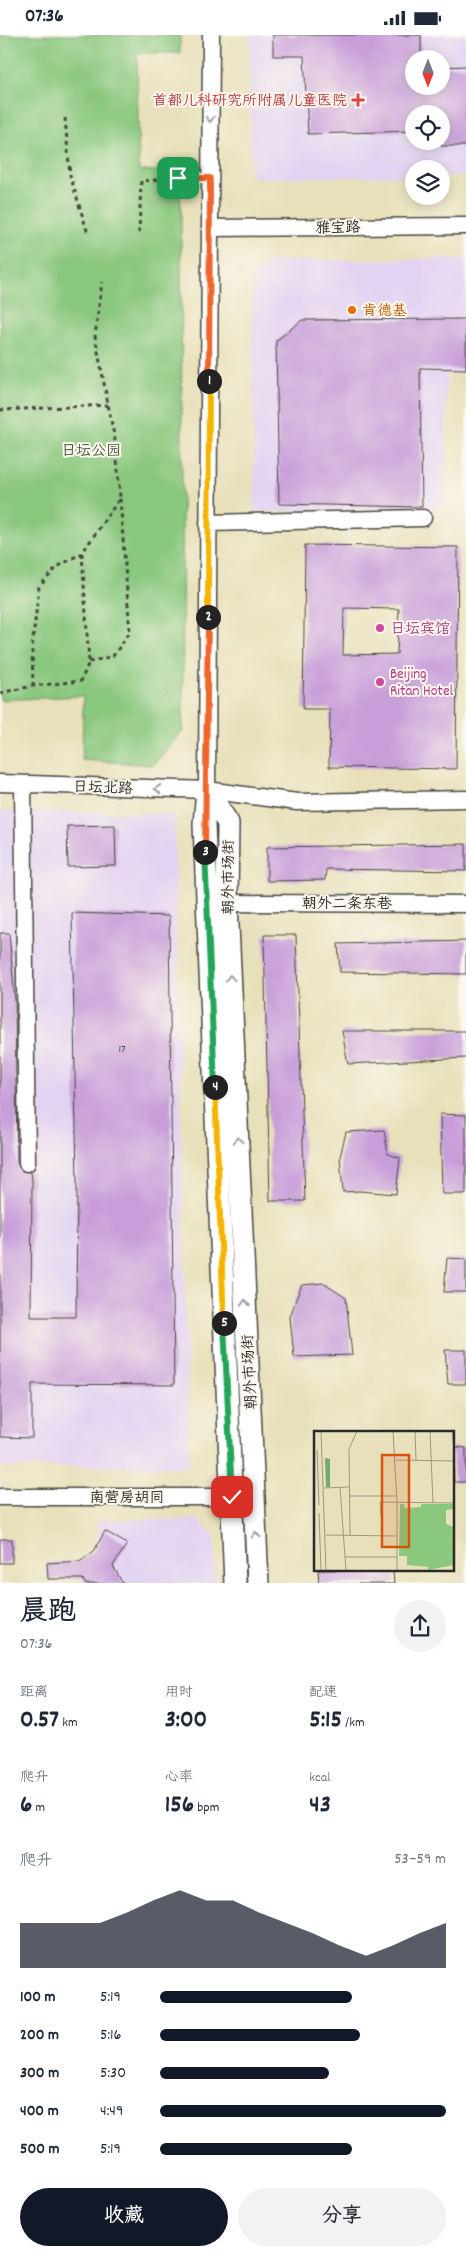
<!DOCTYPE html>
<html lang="zh">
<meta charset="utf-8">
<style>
body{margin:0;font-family:Dekko,"LXGW WenKai TC",sans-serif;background:#f2f2f3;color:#1f2937;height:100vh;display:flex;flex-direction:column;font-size:19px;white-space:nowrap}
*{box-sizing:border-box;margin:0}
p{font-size:16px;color:#747a83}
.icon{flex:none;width:28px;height:28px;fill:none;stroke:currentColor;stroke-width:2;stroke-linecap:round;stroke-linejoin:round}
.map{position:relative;height:1548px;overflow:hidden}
.sheet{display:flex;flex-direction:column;background:#fff;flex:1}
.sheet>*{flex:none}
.needle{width:32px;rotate:180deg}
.buttons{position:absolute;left:405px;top:15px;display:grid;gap:10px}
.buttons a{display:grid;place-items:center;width:45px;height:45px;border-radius:50%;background:#fff;box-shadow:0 2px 12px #0003;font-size:25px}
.pin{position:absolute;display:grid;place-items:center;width:42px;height:42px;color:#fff;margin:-21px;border-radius:10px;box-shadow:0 2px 8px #0006}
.km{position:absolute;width:25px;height:25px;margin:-12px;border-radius:50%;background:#222;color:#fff;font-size:14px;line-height:25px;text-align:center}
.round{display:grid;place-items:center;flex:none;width:52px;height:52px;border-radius:26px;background:#f2f2f3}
.summary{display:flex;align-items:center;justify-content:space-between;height:85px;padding:0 20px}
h1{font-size:28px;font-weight:700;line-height:38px}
.stats{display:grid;grid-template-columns:repeat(3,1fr);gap:8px;height:85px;padding:5px 20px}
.stats div{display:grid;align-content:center}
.stats b{font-size:25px;font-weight:700}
.stats small{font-size:14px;font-weight:400}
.stats p{font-size:14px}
.chart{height:140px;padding:10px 20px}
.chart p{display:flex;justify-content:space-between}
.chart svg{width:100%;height:90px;margin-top:5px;fill:#111827;opacity:.7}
.action{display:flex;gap:10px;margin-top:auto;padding:10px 20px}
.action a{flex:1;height:58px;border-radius:30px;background:#111827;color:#fff;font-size:20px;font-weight:700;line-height:58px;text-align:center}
.action a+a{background:#f2f2f3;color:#1f2937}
ul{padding:0 20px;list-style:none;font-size:16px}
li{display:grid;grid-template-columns:80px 60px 1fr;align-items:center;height:38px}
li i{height:12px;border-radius:6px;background:#111827}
.status{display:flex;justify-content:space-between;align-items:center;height:35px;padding:0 25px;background:#fff;direction:ltr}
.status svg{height:14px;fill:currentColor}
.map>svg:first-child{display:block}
.built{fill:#e3d3f2;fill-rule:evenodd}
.green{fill:#8ac87e;stroke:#5a7a54}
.building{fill:#c89ed9;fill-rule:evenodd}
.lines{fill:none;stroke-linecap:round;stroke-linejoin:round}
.minor-casing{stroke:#474640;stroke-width:19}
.major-casing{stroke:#474640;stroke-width:24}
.path{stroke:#474640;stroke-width:3;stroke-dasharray:4 4;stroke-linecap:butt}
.minor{stroke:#fff;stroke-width:16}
.major{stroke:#fff;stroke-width:21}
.oneway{stroke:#a0a0a0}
.split-1-casing{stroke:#fff;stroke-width:10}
.split-2-casing{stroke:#fff;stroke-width:10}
.split-3-casing{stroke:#fff;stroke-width:10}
.split-4-casing{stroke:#fff;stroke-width:10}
.split-5-casing{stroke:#fff;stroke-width:10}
.split-6-casing{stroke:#fff;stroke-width:10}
.split-1{stroke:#f0652b;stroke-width:6}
.split-2{stroke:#f5b400;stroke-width:6}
.split-3{stroke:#f0652b;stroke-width:6}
.split-4{stroke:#22a559;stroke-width:6}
.split-5{stroke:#f5b400;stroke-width:6}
.split-6{stroke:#22a559;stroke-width:6}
.health-dot{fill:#e0444e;stroke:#fbf7ec;stroke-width:2}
.food-dot{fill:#e8710a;stroke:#fbf7ec;stroke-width:2}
.hotel-dot{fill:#d1479c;stroke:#fbf7ec;stroke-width:2}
.labels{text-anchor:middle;stroke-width:4;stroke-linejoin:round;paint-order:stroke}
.number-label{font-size:12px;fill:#524856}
.health-label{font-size:15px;fill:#be3a42;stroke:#fbf7ec;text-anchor:end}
.street-label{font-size:15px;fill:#2b2b2b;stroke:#fbf7ec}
.food-label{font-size:15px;fill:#c56008;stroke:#fbf7ec;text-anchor:start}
.park-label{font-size:15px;fill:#485a44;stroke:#fbf7ec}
.hotel-label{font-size:15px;fill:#b23c85;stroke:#fbf7ec;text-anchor:start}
.inset-road{fill:none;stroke:#9c9881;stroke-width:1}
.view{fill:#d5540f;fill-opacity:0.15;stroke:#d5540f;stroke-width:2.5}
.inset-edge{fill:none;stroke:#2b2b2b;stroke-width:2.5}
</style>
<div class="status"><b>07:36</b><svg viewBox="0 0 49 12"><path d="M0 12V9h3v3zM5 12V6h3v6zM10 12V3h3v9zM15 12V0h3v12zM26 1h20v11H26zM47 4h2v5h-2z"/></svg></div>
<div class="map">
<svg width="466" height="1549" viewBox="0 0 466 1549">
<rect width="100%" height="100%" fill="#fbf7ec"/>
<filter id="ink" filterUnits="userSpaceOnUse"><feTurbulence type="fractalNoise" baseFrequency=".02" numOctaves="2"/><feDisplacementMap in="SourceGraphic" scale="10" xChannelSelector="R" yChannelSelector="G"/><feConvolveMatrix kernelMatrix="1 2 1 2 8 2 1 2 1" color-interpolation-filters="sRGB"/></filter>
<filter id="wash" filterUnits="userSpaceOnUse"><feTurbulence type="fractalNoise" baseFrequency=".0096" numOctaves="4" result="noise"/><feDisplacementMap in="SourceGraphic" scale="20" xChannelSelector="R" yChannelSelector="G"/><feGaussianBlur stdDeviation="1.12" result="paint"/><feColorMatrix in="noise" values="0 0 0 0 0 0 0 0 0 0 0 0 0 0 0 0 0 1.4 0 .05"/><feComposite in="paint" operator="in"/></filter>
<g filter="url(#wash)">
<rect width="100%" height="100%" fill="#e8e0ba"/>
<path class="built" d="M250 0H466V141H441V134H414V141L251 143ZM414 24H441V51H414ZM414 79H441V106H414Z
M466 223V338L447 339 445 473 254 477 252 241 270 226Z
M0 776 174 779 189 1431 0 1432Z
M197 1484 215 1501V1548H100L98 1485Z"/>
<path class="green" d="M0 0H180V18H137L139 136 177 135 181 169 183 696 153 730 82 725 83 661 0 665Z"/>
<g id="blocks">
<path class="building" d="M273 0H421V24H414V51H441V32L466 31V111H441V79H414V96L308 99 304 21H273Z
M466 284V334L420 333 422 472 279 469 276 306 302 285Z
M305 510 458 512 456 734 329 732 330 674H303ZM344 573 399 574 397 619 343 620Z
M115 790 116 831 68 832 67 791Z
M466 809V836L326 834 325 845 267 846V812Z
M72 878 169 881 174 1350 32 1349V1403L0 1402V898H9L15 966 17 1128 22 1136 31 1137 32 1145 31 1282H76L77 1147Z
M264 900H296L305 1166H270Z
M466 906V939L340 937 338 909Z
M342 996H466V1023L348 1029Z
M440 1079 466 1080V1159H442Z
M384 1095 388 1119 400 1123 396 1159 359 1156 343 1157 340 1122 346 1097Z
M447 1223 466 1224V1257H444Z
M323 1248 346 1263 352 1320 294 1322 290 1282 296 1264 302 1250Z
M445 1315H466V1349H448Z
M452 1412 466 1413V1447H454Z
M105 1496 127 1509 113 1531 123 1549H85L83 1544H48L47 1528 81 1526 94 1516Z
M0 1504H12V1528H0Z
M318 1535H393L394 1549H319Z"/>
</g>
</g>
<g filter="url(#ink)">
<use href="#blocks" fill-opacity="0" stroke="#474640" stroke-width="1"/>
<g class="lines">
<defs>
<path id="minor" d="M210 193 466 191
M208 488 423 483
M0 748 207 755 297 767 466 764
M23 749 27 1128
M207 755 211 0
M227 868 466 869
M0 1462H231L254 1460"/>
<path id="major" d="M207 755 228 788 227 868 258 1549
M207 755 204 789 235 1549"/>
</defs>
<use href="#minor" class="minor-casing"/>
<use href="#major" class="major-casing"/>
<path class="path" d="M65 83 70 140 88 199
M139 198 141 146 195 143
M0 375 109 370
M89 627 113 621 130 597 120 463
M33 651 32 613 39 552 57 532 82 518
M0 658 33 651 81 646 89 627 82 518 120 463 116 411 95 301 102 247"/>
<use href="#minor" class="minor"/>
<use href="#major" class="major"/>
</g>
<defs><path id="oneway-chevron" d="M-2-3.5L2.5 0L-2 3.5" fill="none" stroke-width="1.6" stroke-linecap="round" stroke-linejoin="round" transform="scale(1.25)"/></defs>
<g class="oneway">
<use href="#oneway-chevron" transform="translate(210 84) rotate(90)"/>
<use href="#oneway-chevron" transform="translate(158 754) rotate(-178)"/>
<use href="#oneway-chevron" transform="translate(230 943) rotate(-93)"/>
<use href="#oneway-chevron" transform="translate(238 1105) rotate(-93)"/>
<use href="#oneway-chevron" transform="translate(245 1268) rotate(-93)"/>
<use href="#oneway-chevron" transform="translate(256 1500) rotate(-92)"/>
</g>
</g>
<g class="lines" filter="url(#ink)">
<defs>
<path id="split-1" d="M178 143H210L209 346"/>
<path id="split-2" d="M208 582 209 346"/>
<path id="split-3" d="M205 817 208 582"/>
<path id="split-4" d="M205 817 215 1052"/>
<path id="split-5" d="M215 1052 224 1288"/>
<path id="split-6" d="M224 1288 232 1462"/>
</defs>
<use href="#split-1" class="split-1-casing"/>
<use href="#split-2" class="split-2-casing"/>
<use href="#split-3" class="split-3-casing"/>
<use href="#split-4" class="split-4-casing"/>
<use href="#split-5" class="split-5-casing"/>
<use href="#split-6" class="split-6-casing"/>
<use href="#split-1" class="split-1"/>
<use href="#split-2" class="split-2"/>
<use href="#split-3" class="split-3"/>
<use href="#split-4" class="split-4"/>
<use href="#split-5" class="split-5"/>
<use href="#split-6" class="split-6"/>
</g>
<path class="health-dot" d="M355.5 57.5h5v5h5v5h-5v5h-5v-5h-5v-5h5z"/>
<circle class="food-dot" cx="352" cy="275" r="5"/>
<g class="hotel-dot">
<circle cx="380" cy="593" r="5"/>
<circle cx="380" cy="647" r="5"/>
</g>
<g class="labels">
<g class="number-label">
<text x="122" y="1017">17</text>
</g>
<g class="health-label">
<text x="347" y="70">首都儿科研究所附属儿童医院</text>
</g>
<g class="street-label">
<text transform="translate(338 192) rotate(-1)" y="5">雅宝路</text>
<text transform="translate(103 752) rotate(2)" y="5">日坛北路</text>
<text transform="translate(228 842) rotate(-90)" y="5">朝外市场街</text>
<text x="347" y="873">朝外二条东巷</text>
<text transform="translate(249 1337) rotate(-93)" y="5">朝外市场街</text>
<text x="127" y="1467">南营房胡同</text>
</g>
<g class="food-label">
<text x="362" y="280">肯德基</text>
</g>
<g class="park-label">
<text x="91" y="420">日坛公园</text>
</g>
<g class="hotel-label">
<text x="390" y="598">日坛宾馆</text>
<text x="390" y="643">Beijing<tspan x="390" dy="17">Ritan Hotel</tspan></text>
</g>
</g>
<g transform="translate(314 1396)">
<rect width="140" height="140" fill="#e8e0ba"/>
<path d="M86 73H90L91 77 107 76V73H140V78L132 79V93L140 96V134L114 139V136L93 134V125H85Z" fill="#8ac87e"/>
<path d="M11 27 16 28V56H12Z" fill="#6fac6d"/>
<path class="inset-road" d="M7 0 12 140M79 0 83 71M101 0 102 29M116 0 119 72M138 0 140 18M3 19 5 74M82 29 140 30M26 56 32 140M10 57 35 56M36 65H82M5 82 7 140M67 85 66 71 140 72M12 104 83 105M36 105 35 18 43 0M31 126H83M83 140V71"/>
<path class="view" d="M68 24H95V116H68Z"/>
<rect width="140" height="140" class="inset-edge"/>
</g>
</svg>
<div class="buttons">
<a><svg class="needle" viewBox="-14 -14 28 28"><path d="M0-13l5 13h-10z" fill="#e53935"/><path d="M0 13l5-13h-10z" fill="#747a83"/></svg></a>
<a><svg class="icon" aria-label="locate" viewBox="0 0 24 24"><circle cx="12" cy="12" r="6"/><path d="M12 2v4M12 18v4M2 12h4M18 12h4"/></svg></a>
<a><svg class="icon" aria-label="layers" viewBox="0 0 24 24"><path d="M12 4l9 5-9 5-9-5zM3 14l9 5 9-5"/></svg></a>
</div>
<div class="pin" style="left:178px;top:143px;background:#1e9e55"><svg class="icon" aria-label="arrive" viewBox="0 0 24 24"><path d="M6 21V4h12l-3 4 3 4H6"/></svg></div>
<div class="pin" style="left:232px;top:1462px;background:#d93025"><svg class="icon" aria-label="check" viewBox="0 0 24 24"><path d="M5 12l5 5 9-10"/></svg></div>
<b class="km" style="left:209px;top:346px">1</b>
<b class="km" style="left:208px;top:582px">2</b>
<b class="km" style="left:205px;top:817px">3</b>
<b class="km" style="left:215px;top:1052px">4</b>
<b class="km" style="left:224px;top:1288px">5</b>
</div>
<section class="sheet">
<div class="summary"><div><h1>晨跑</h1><p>07:36</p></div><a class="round"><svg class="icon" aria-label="share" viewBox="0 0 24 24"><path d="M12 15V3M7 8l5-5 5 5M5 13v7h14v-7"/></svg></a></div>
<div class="stats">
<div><p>距离</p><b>0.57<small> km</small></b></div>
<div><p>用时</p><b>3:00</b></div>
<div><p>配速</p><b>5:15<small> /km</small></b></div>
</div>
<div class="stats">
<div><p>爬升</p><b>6<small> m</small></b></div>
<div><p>心率</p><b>156<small> bpm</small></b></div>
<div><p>kcal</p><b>43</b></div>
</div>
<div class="chart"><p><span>爬升</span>53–59 m</p>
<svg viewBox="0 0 160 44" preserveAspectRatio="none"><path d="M0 44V22L10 22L20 22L30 22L40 17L50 11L60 6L70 11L80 11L90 17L100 22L110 27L120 33L130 38L140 33L150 27L160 22V44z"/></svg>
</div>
<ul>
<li><b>100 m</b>5:19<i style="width:67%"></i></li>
<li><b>200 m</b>5:16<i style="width:70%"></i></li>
<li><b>300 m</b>5:30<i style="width:59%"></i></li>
<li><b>400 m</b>4:49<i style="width:100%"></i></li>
<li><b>500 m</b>5:19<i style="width:67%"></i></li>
</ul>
<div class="action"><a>收藏</a><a>分享</a></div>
</section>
